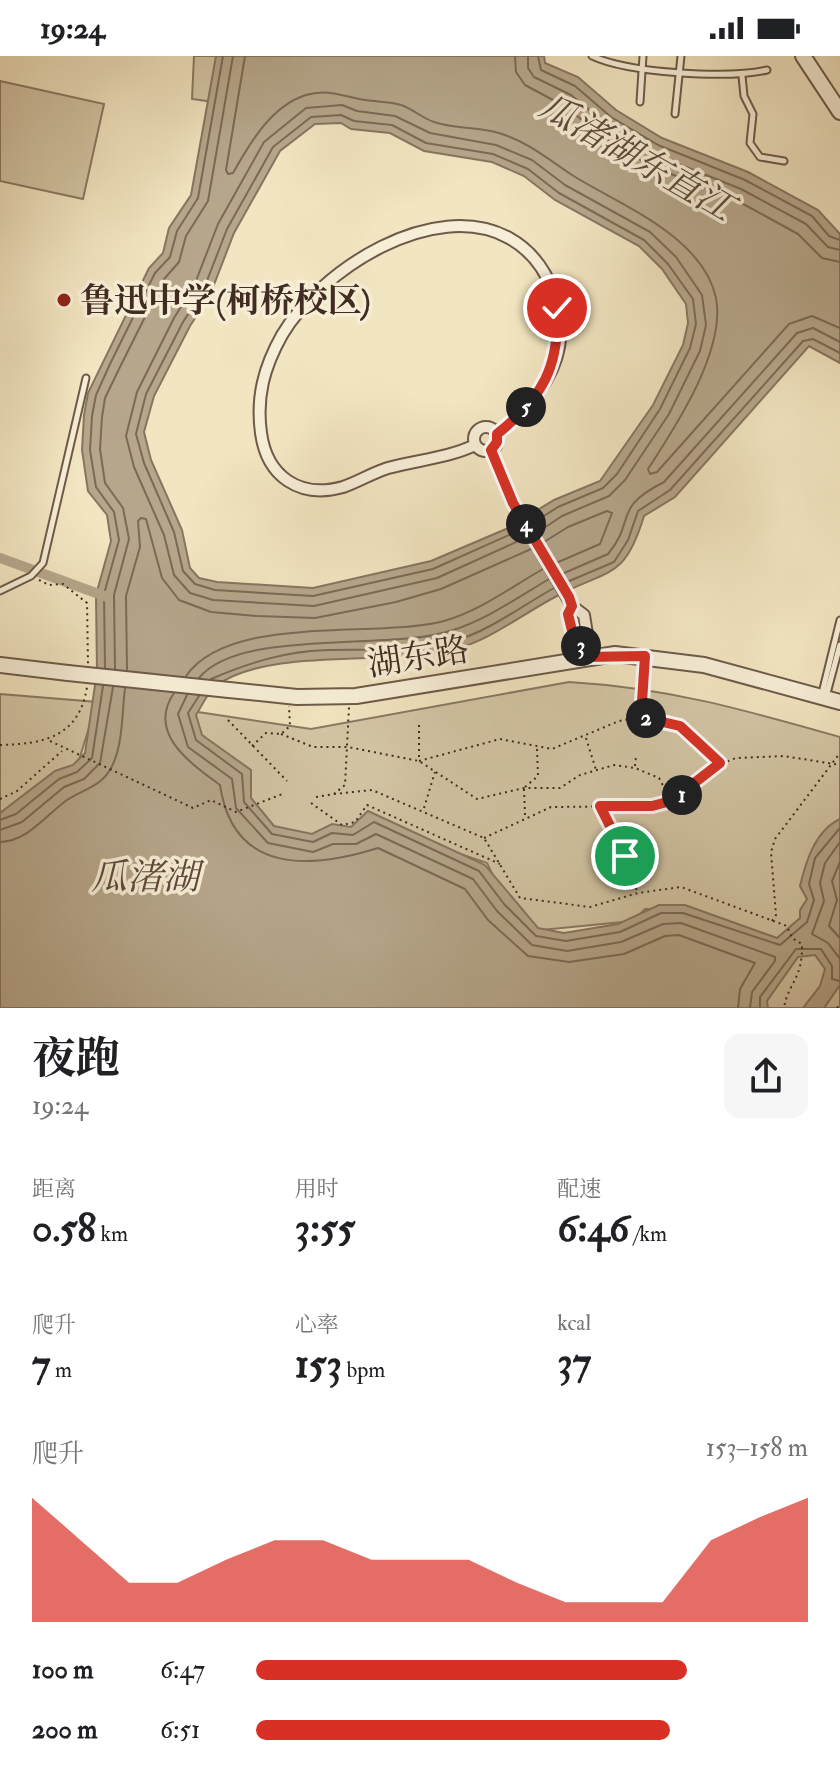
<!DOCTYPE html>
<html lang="zh">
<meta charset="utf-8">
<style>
body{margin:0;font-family:"IM FELL Double Pica","Noto Serif SC",serif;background:#f6f6f6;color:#202124;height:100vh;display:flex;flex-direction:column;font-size:30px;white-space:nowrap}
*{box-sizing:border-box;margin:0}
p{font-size:26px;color:#757577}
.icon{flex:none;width:44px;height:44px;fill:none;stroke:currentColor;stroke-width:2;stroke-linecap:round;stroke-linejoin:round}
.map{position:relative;height:952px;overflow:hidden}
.details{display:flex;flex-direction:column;background:#fff;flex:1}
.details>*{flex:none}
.pin{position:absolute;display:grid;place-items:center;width:68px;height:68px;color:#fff;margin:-34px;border:4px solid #fff;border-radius:50%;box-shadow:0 2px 8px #0007}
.km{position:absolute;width:40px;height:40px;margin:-20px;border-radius:50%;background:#222;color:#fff;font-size:22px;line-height:40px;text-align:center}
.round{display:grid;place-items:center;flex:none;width:84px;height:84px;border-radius:16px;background:#f6f6f6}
.head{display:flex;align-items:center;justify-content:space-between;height:136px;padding:0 32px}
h1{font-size:44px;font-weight:700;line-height:60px}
.stats{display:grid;grid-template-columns:repeat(3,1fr);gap:12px;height:136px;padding:8px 32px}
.stats div{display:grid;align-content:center}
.stats b{font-size:40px;font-weight:700}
.stats small{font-size:22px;font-weight:400}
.stats p{font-size:22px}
.chart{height:224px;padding:16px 32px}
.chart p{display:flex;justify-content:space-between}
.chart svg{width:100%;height:144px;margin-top:8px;fill:#d93025;opacity:.7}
ul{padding:0 32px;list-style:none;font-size:26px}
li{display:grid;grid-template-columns:128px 96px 1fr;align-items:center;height:60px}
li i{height:20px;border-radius:10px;background:#d93025}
.status{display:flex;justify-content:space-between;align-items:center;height:56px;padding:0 40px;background:#fff;direction:ltr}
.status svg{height:22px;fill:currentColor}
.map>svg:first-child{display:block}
.green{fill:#d4c6a6;stroke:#8a7964;stroke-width:2}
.water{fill:#b6a68b;stroke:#877561;stroke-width:2;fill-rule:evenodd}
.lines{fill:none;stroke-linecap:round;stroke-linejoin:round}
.shore{stroke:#7c6956;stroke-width:2}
.canal{stroke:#b6a68b;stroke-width:10}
.service-casing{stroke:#6d5a49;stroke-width:9}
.minor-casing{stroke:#6d5a49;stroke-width:14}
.tertiary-casing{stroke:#6d5a49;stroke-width:18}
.path{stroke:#412c21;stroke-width:2;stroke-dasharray:2 4;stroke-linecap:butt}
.service{stroke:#f7eed7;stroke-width:5}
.minor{stroke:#f7eed7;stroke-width:10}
.tertiary{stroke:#f7eed7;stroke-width:14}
.tertiary-bridge-casing{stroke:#6d5a49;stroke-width:18;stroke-linecap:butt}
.tertiary-bridge{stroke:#f7eed7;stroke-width:14}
.route-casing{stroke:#fff;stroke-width:16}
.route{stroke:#d93025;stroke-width:10}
.poi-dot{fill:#8f2418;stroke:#f7eed7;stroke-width:3}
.labels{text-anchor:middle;stroke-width:7;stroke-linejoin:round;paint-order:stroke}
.poi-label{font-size:34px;font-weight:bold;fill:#412c21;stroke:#f7eed7;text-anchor:start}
.street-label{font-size:34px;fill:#412c21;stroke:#f7eed7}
.water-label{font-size:36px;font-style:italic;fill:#5e4a3c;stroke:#f7eed7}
</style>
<div class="status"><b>19:24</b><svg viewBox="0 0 49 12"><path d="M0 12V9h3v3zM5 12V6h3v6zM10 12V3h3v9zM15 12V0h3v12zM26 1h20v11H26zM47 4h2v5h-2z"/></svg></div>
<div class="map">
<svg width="840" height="952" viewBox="0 0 840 952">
<rect width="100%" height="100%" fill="#f2e5c1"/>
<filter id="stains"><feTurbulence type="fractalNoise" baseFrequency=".0025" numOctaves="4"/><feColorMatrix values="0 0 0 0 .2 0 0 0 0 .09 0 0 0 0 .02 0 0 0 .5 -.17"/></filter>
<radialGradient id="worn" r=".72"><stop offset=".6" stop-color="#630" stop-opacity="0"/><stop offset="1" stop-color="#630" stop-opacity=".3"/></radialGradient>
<path class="green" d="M194 0H218L214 46 192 43Z
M0 25 104 48 83 143 0 125Z
M569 626C669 632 745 654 840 681V952H762L677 853H645L633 865 531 875 515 865 487 807 365 765 351 781 269 779 194 684 191 655 311 673Z
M0 638 97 646 75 717 0 762Z"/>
<path class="water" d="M216 0H544L545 7 578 21 616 54 662 82 748 116 818 154 840 178V307L809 290 675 441 644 460C624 526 608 512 555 541 521 559 489 585 452 594 384 610 272 591 217 629 208 635 202 650 196 659L202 679 251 714V742L274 770 312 778 332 768 351 771 368 755 485 809 538 872 564 877 618 868 659 849H685L777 882 800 862V854L807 843 800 830C806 805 815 775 840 763V929L824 952H803L820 930 825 913 815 899 798 901 767 945 768 952H0V757L55 715 73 709 85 697 97 616 96 539 111 485 107 459 88 435 82 394 84 359 88 337 149 212 163 197 169 172 191 139ZM341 67 351 73 390 77 424 95 492 106 524 120 555 144 639 190 662 213 686 248 688 267 683 289 653 349 600 425 554 444 506 473 431 505 313 532 217 526 199 522 190 512 182 474 151 404 144 376 154 340 190 270 210 239 234 177 280 95 315 68Z"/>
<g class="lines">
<path class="shore" d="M245 0 226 114 228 118 233 117C250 87 271 50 306 39 328 32 345 41 365 44 377 46 390 45 401 49 413 53 422 62 434 66 454 73 478 71 499 77 528 86 548 103 572 119 618 148 703 180 716 242 726 294 676 370 648 413L650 418 657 416 789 268 812 260 840 272
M515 0 516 16 525 29 566 51 608 85 651 110 736 144 798 178 822 202 840 206
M528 0V12L534 21 571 39 614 75 656 99 741 133 806 168 828 191 840 194
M538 0 541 14 575 30 611 61 658 89 745 124 812 160 829 180 840 184
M520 474 433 513 313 540 215 534 195 528 183 515 174 476 144 407 136 378 146 338 183 266 203 235 227 173 273 91 311 61 341 59 354 65 392 69 426 87 493 98 528 113 559 137 644 184 668 208 693 243 696 268 690 292 660 353 617 418 603 432 558 451 533 467
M525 482 437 522 314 550 213 544 190 537 174 519 164 479 134 411 126 380 137 336 174 262 194 230 218 168 264 86 306 52 342 49 357 55 395 60 430 77 496 89 532 104 565 129 650 176 676 201 702 239 706 269 700 295 669 358 625 424 609 440 562 460 538 476
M544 486 568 471 607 455 612 457 600 488 556 507
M562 518 608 498C637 463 611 453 664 426L797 277 813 272 840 286
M567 526 614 506 628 484 638 455 670 434 803 285 813 283 840 297
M105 612 104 538 119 484 114 456 96 431 90 394 92 360 96 339 110 308 155 217 170 201 177 175 198 142 223 0
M115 613 114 539 129 483 123 452 105 427 100 393 102 361 105 342 119 313 164 223 179 206 186 180 208 145 233 0
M127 614 126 540 140 491 138 465 141 462 146 463 162 522 179 544 211 556 257 560 315 562 396 546 441 533 531 493
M186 620C230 557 376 583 444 565 480 555 511 531 543 513
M199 622C240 572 389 595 450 575 486 564 517 542 549 523
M211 623C243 609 277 598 311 595 358 591 404 599 451 586 488 576 520 551 554 532
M174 637C146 678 192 708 220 729 233 819 311 813 378 792L465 833 488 864 528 900 569 906 624 898 665 880 679 879 755 907 740 933 738 952
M187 639 178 658 188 691 232 723 236 752 268 787 313 796 333 788H356L376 778 473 823 497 855 532 889 567 895 621 886 663 868 681 867 775 901V905L752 936 750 952
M199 640 188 657 196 684 242 718 244 746 272 778 313 786 332 777 353 779 374 766 479 815 504 848 536 880 566 885 620 876 661 857H683L780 889 807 866 814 844 809 828 815 802 840 772
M0 764 16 758 59 723 77 716 92 702 103 630
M0 774 22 766 64 731 84 723 100 707 113 631
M0 786C28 785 46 759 67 744 83 733 101 731 111 712 123 691 122 656 125 632
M840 786 825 807 820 827 824 845 812 878 828 887 840 903
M840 806 832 825 837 844 829 870 840 882
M760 952V941L796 893H821L832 910V923L840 925"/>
<path class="canal" d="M0 502 107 541"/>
<defs>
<path id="service" d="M592 0C628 17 728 23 767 14
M742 20 744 40 753 58 750 87 760 101 784 105
M640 46 643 0
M675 58 681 0
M0 535 31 520 43 507 86 322
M821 641 840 564
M826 641 840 589"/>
<path id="minor" d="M474 383a12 12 0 1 1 24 0a12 12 0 1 1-24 0Z
M475 389C448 402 417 404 388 412 372 417 358 426 343 431 300 443 267 421 261 377 256 341 264 311 282 279 320 214 434 141 509 182 549 204 570 259 556 303 546 334 521 358 497 378
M491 394 513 447 572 550
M583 591 588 584 584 559 572 550 568 558 575 587 583 591 585 601"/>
<path id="tertiary" d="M803 0 840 56
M0 609 68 617
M229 634 297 641 356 640 615 598 704 609 840 646"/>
</defs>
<use href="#service" class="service-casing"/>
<use href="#minor" class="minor-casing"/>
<use href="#tertiary" class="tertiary-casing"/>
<path class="path" d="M39 524 49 529 63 528 87 547 88 609
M641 660 644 615
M228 664 287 725
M419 669V705L500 683 552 693 619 665 641 661 680 670 719 706
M281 678 313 691H348L419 705 477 743 524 732H560L580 719 614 709 635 712 659 722 671 745
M586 682 596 714
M50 685 193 752 211 744 236 756 285 737
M0 689C44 688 79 681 87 631
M252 690 266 677 281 678 290 670 289 650
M635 710 636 700
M525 731 538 720 537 692
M524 733 525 759
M334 738 372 734 484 782 520 842 590 851 638 837 681 831 787 870 792 882 802 888C803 923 788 927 784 952
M316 741 334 738 345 729 349 651
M0 743 17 735 62 695
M311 747 342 769 355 766 367 749 500 808
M600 750 632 814 637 836
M424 752 435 716
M484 782 551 751 652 750 671 745 713 711 736 702 784 700 840 709
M772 865 776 859 771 796 775 783 840 697
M837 952 840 948"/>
<use href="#service" class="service"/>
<use href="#minor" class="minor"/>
<use href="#tertiary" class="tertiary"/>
<defs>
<path id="tertiary-bridge" d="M68 617 229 634"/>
</defs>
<use href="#tertiary-bridge" class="tertiary-bridge-casing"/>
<use href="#tertiary-bridge" class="tertiary-bridge"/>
</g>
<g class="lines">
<defs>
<path id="route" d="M557 252C560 311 542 342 497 378V386L491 394 513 447 569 541 572 550 568 558 575 587 583 591 585 601 645 600 641 661 680 670 720 707 671 745 652 750H600L625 800"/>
</defs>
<use href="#route" class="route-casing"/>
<use href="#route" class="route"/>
</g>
<circle class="poi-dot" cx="64" cy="244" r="8"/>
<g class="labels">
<g class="poi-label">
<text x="80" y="256">鲁迅中学(柯桥校区)</text>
</g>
<g class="street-label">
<text transform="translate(418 600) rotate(-9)" y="12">湖东路</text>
</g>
<g class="water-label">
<text transform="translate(637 100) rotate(30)" y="13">瓜渚湖东直江</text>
<text x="145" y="833">瓜渚湖</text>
</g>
</g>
<rect width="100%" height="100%" filter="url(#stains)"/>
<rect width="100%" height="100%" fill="url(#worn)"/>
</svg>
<div class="pin" style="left:625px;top:800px;background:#1e9e55"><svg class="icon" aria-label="arrive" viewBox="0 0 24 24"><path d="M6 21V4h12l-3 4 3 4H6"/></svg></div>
<div class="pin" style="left:557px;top:252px;background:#d93025"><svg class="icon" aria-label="check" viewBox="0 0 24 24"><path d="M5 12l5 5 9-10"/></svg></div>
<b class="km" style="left:682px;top:739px">1</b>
<b class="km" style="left:646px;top:662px">2</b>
<b class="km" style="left:581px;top:590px">3</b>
<b class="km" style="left:526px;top:468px">4</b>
<b class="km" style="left:526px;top:351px">5</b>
</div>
<section class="details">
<div class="head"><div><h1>夜跑</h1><p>19:24</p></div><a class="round"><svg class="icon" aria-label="share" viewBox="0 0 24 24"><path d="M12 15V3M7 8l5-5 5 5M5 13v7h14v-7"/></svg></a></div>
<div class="stats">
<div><p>距离</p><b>0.58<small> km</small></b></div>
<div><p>用时</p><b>3:55</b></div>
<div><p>配速</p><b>6:46<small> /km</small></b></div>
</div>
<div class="stats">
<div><p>爬升</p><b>7<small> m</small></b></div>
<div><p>心率</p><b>153<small> bpm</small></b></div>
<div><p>kcal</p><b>37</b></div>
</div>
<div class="chart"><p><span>爬升</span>153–158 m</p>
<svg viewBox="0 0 160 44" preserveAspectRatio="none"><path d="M0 44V6L10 19L20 32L30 32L40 25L50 19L60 19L70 25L80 25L90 25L100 32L110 38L120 38L130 38L140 19L150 12L160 6V44z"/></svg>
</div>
<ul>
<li><b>100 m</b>6:47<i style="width:78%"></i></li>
<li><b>200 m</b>6:51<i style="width:75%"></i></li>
</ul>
</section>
